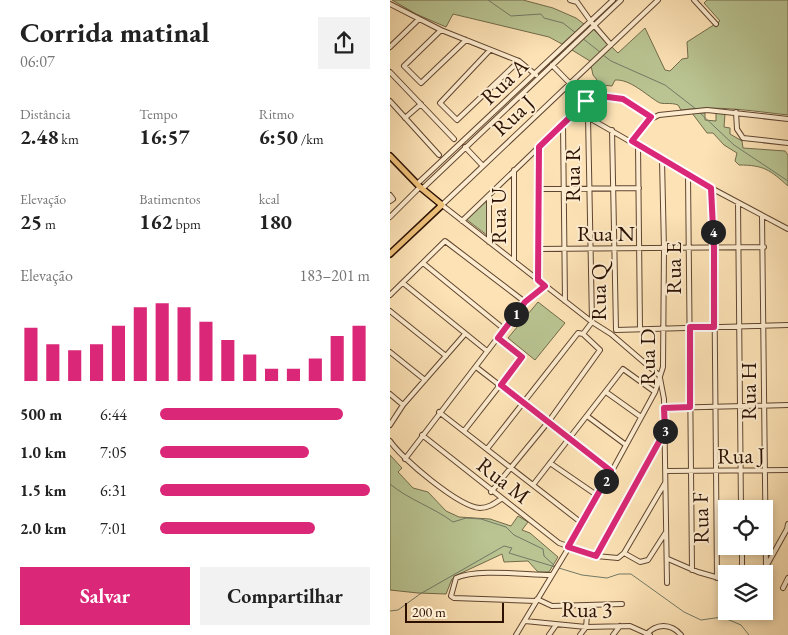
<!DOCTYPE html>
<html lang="pt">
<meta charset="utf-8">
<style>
body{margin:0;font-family:"EB Garamond",serif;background:#f2f2f2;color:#222;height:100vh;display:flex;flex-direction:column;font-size:19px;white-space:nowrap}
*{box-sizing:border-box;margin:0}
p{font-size:16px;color:#767676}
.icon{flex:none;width:28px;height:28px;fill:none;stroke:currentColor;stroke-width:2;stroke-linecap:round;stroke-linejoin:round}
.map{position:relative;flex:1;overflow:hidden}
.sheet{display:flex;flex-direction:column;background:#fff;width:390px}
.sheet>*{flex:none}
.tools{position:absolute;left:328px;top:500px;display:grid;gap:10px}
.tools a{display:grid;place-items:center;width:55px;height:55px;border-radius:0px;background:#fff;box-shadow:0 2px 8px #0003;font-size:25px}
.scale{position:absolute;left:15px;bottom:12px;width:99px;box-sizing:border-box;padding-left:5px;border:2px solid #2c1103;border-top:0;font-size:14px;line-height:18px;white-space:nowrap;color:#2c1103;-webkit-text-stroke:4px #fdeccf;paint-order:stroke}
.pin{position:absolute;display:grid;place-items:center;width:42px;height:42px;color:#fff;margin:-21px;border-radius:10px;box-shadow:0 2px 8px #0006}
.km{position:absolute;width:25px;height:25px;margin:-12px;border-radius:50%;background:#222;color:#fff;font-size:14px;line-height:25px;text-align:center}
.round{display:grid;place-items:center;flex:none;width:52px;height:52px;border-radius:0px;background:#f2f2f2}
.overview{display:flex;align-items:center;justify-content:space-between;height:85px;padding:0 20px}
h1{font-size:28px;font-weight:700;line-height:38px}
.metrics{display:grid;grid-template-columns:repeat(3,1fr);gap:8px;height:85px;padding:5px 20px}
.metrics div{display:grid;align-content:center}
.metrics b{font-size:21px;font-weight:700}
.metrics small{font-size:14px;font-weight:400}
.metrics p{font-size:14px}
.chart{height:140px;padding:10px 20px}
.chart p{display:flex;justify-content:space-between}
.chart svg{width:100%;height:90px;margin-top:5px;stroke:#db2777;stroke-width:6}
.cta{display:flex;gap:10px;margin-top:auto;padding:10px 20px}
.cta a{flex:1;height:58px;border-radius:0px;background:#db2777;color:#fff;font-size:20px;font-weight:700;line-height:58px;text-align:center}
.cta a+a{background:#f2f2f2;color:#222}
ul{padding:0 20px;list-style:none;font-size:16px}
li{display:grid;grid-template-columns:80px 60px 1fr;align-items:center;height:38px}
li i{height:12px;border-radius:6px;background:#db2777}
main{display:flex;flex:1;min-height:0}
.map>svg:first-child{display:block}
.green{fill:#b9c492;stroke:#726a4a}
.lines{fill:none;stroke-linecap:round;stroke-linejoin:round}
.stream{stroke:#727966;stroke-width:1}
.minor-casing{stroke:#604530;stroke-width:6}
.major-casing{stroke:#2c1103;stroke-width:8}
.minor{stroke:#fdeccf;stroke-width:4}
.major{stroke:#eec17a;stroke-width:5}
.route-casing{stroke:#fff;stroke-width:10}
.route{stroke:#db2777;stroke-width:6}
.labels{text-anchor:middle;stroke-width:4;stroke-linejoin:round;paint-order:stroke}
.street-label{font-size:22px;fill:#2c1103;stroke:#fdeccf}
</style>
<main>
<section class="sheet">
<div class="overview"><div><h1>Corrida matinal</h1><p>06:07</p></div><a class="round"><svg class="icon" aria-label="share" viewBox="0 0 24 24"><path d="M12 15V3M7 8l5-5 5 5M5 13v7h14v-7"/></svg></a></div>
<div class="metrics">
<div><p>Distância</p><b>2.48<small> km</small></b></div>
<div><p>Tempo</p><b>16:57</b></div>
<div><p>Ritmo</p><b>6:50<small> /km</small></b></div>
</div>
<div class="metrics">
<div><p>Elevação</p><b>25<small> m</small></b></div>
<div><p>Batimentos</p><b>162<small> bpm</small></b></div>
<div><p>kcal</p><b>180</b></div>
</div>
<div class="chart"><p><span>Elevação</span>183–201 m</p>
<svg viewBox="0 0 160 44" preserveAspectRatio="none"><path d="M5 44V18M15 44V26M25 44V29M35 44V26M45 44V17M55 44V8M65 44V6M75 44V8M85 44V15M95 44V24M105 44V31M115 44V38M125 44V38M135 44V33M145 44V22M155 44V17"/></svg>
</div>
<ul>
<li><b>500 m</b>6:44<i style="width:87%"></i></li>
<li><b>1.0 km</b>7:05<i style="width:71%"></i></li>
<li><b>1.5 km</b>6:31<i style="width:100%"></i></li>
<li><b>2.0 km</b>7:01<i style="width:74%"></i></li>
</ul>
<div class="cta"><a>Salvar</a><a>Compartilhar</a></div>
</section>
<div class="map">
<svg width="398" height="635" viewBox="0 0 398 635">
<rect width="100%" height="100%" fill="#fce2b5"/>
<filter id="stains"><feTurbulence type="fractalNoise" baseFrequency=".004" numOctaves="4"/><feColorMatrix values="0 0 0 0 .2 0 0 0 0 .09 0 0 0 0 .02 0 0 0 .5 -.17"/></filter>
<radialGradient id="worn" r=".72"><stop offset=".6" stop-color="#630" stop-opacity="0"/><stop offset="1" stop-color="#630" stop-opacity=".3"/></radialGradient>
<path class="green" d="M2 0H133L163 8 186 18 194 24 172 44 159 37 63 14 56 27 26 14Z
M317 0H398V115C362 111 327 105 291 110L288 105C281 102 272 105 268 102 255 94 240 79 225 80L222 86 211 85 203 75 200 61 182 50 203 29 228 53 255 28 275 70 280 71 292 59 298 58 297 42 330 21 314 3Z
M302 113H315V120L326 121V113L335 114 334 127 340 128V134L352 141 353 148 395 151 398 155V186C380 170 374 165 349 165L345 161 347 153 334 145 323 133H317Z
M98 197V236L76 219Z
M148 302 175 323 145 360 118 338Z
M0 455 12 468 8 472 23 488 38 492 56 511 69 517 100 519 121 526 128 516 138 522 132 530 140 533 168 557 159 572H148L138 561 114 562 112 554 67 575 62 579 56 594 28 593 0 590Z"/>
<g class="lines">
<path class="stream" d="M98 0 121 16 151 14 154 18 173 23 210 52
M213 55 221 61 275 85 306 109
M309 112 344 145 398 181
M0 484C19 500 43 507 63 522L76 518 91 519 116 527 124 535 153 549 154 556 166 567
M0 611 8 610 30 594 114 546 122 548 119 553 192 575 217 578 229 574H241L294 612 311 620 332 617 351 625 359 635"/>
<defs>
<path id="minor" d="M180 0 187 2 202 23 221 45
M268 0 52 205 202 322 221 334 270 376
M304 0 326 24
M0 4 51 30 129 61 146 75
M51 30 14 66 31 83 76 40
M0 47 29 19
M100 50 50 103 67 120 129 61
M162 65 197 101
M0 72 64 139
M0 101 49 155
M187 111 321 188 398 229
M346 112 347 129 353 138 398 143
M15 118 31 104
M173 124 175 301
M222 130 226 330
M242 141 255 122 269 115 317 110 398 119
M248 145 250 328
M75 147 93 166
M298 175 302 570
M27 184 223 0
M321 188 324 248 327 578
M32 189 231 0
M149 189 249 188
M0 195 3 199 0 201
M348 203 351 509
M372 216 376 567
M0 217 30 187
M72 221 203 95 233 99 261 117
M99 242V195
M149 249 374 247
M124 261V170
M33 263 114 329
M148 280 149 147
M13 283 97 351
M0 295 55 241 135 302
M0 311 56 356
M226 330 398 325
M193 334 202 322 198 116
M0 352 35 380
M86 367 221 471
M270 378 274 399 277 583
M216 392 251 417
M0 394 13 405
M274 408 398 405
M49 412 193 524
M197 416 236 445
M0 425 13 405 75 334
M74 431 132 357 108 338
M32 435 169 543 206 556 228 558 234 553 275 483
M0 441C11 458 69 507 90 508 98 508 104 504 111 499
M97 449 188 333 193 334 210 350 159 421 101 492
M15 459 135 302 155 286
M160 463 208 496
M276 471 398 470
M143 485 233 369 265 392
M352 546V574
M234 553 250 562 258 560 276 532
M206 556 275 431
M278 559 308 572 336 580
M372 574 397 529 398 524
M393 588 398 578
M147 599 162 606 232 604
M146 601 64 598 61 596 66 578C87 568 136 575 161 575
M135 621 196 627 240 626 260 635
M126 635 193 524 265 392 273 367 274 249 272 160
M159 635 166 625
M190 635 196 627 198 605
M223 635 230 626
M256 635C266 623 281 623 291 635"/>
<path id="major" d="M0 156 30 187 52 205 0 254"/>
</defs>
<use href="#minor" class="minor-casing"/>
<use href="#major" class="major-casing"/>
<use href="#minor" class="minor"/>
<use href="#major" class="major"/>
</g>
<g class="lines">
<defs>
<path id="route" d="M203 95 233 99 261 117 242 141 321 188 324 248V327H300V407L274 408 275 431 206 556 178 547 221 471 111 385 132 357 108 338 135 302 155 286 148 280 149 147Z"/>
</defs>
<use href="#route" class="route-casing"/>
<use href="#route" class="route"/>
</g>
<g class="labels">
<g class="street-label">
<text transform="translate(114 81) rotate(-44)" y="8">Rua A</text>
<text transform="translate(123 115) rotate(-43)" y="8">Rua J</text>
<text transform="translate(182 174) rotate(-90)" y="8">Rua R</text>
<text transform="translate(108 216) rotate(-90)" y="8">Rua U</text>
<text x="216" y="241">Rua N</text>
<text transform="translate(283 268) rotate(-90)" y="8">Rua E</text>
<text transform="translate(208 292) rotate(-90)" y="8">Rua Q</text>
<text transform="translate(257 357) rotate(-90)" y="8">Rua D</text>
<text transform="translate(358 391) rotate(-90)" y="8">Rua H</text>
<text transform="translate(351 455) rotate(-1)" y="8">Rua J</text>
<text transform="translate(114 480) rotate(38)" y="8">Rua M</text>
<text transform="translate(310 518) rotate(-91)" y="8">Rua F</text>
<text transform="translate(197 609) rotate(1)" y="8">Rua 3</text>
</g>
</g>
<rect width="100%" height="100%" filter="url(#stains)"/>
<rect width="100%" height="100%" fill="url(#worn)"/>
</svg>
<div class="tools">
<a><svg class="icon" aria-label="locate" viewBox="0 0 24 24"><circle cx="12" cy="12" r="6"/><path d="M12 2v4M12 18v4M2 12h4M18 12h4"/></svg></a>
<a><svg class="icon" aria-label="layers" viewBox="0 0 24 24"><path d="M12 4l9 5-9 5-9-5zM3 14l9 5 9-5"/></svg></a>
</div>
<div class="scale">200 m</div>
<div class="pin" style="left:196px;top:101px;background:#1e9e55"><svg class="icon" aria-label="arrive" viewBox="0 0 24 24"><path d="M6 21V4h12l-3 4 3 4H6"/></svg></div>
<b class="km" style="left:126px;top:314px">1</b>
<b class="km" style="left:216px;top:481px">2</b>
<b class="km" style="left:275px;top:431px">3</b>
<b class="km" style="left:323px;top:232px">4</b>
</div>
</main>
